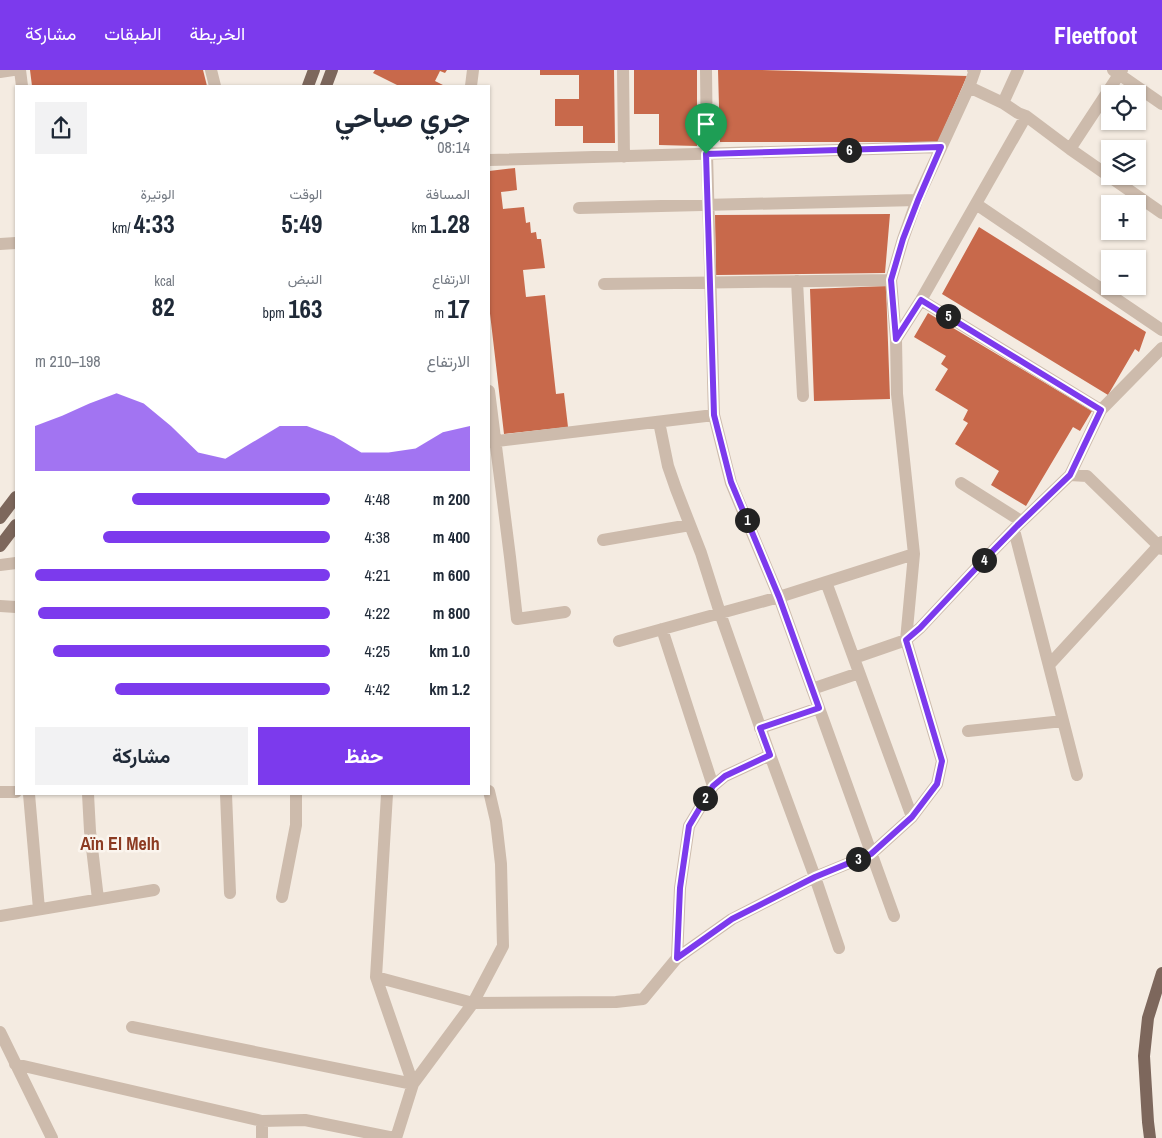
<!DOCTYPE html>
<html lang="ar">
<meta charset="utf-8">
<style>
body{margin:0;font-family:"Archivo Narrow",Vazirmatn,sans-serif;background:#f2f2f3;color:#1f2937;direction:rtl;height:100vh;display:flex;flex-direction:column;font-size:19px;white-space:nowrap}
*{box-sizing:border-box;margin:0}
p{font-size:16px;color:#747a83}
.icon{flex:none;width:28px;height:28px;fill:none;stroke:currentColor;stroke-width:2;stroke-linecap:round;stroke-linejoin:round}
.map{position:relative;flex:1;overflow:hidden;direction:ltr}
.drawer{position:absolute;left:15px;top:15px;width:475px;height:710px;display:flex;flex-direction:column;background:#fff;border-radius:0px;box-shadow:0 1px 4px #0004;direction:rtl}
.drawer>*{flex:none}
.buttons{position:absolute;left:1101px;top:15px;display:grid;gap:10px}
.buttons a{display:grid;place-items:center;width:45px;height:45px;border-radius:0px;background:#fff;box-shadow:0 1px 4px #0004;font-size:25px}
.pin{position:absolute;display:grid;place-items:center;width:42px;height:42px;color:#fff;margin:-51px -21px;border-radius:50% 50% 50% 0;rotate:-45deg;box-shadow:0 0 5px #0007}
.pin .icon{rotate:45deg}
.km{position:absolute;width:25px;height:25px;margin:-12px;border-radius:50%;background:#222;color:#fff;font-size:14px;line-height:25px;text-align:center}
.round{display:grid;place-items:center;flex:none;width:52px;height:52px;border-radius:0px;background:#f2f2f3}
.overview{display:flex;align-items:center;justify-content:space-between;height:85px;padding:0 20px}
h1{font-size:28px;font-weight:700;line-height:38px}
.figures{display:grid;grid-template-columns:repeat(3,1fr);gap:8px;height:85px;padding:5px 20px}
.figures div{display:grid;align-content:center}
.figures b{font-size:25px;font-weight:700}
.figures small{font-size:14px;font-weight:400}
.figures p{font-size:14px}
.chart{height:140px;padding:10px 20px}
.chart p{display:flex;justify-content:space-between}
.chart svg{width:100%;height:90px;margin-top:5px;fill:#7c3aed;opacity:.7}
.button{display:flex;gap:10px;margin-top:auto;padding:10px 20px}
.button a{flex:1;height:58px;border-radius:0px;background:#7c3aed;color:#fff;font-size:20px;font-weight:700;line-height:58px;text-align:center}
.button a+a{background:#f2f2f3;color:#1f2937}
ul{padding:0 20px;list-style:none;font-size:16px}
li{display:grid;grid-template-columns:80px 60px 1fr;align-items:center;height:38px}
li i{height:12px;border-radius:6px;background:#7c3aed}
header{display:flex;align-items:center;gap:30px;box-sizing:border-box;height:70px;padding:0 25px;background:#7c3aed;color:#fff}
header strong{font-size:24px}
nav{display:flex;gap:28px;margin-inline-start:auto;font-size:18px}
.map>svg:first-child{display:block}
.building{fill:#c8694b}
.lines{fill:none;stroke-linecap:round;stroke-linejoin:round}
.minor{stroke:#cdbbac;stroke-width:12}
.major{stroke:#7d675c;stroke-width:12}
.route-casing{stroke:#fff;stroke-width:10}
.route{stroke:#7c3aed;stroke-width:6}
.labels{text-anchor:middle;stroke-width:5;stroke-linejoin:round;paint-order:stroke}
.district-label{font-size:18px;font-weight:bold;fill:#8c3b22;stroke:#fbf5ee}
</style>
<header>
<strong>Fleetfoot</strong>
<nav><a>الخريطة</a><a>الطبقات</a><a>مشاركة</a></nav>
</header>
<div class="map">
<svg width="1162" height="1068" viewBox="0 0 1162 1068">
<rect width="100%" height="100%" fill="#f4ebe1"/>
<path class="building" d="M30 0H203L207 16H32Z
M375 0H447L445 3 440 1 435 11 445 16H420L418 15V16H396L397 15 373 3Z
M540 0H614L615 73H583V56H555V29H579V5H540Z
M634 0H697V76L659 75V44H634Z
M718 0H761L967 6 938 72H720Z
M515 98 517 120 501 122 503 139 524 137 526 153 530 152 531 163 536 162 537 169H541L545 198 523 200 526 227 545 225 556 324 564 323 568 357 504 364 489 235V101Z
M890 144 885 203 716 205 715 145Z
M979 157 1146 262 1139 282 1135 279 1108 325 942 224Z
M886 216 890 329 814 331 810 219Z
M928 243 1092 341 1080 361 1073 357 1026 436 991 415 999 401 955 374 968 353 963 350 968 340 935 320 948 299 941 294 946 286 914 267Z"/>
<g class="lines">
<path class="minor" d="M20 0 22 16
M211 0 215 16
M623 0 624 87
M706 0 707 84 714 345 731 413 779 527 894 846
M1113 0 1162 34
M0 2 13 0
M471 16 473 0
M969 17 1003 33 1018 43 1026 46 1070 79 1162 143
M1003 33 1018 0
M1070 79 1122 0
M489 90 941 77
M976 134 1162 260
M579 138 917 130
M0 174 16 173
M797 211 803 326
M604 214 891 210
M921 230 1101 340 1162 278
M896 269 921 230 1026 46
M489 321 510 487 517 549 565 542
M659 352 668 396 676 419 701 483 720 543 770 685 815 807 839 878
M489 372 714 345
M1070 405 1101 340
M961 413 1021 451
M1014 460 1077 705
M603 470 690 455
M0 495 16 493
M826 512 912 747
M0 536 16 537
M662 559 713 716
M619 571 779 527 914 484
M854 588 906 570 920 558 980 494 1017 456 1070 405 1087 406 1162 479
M1049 595 1162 472
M812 619 859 603
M760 658 819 638
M968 661 1063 651
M0 722H16
M29 724 39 839
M88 724 90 761 98 829
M226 724 230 823
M387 724 376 907 413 1014
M282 827 296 755V724
M0 846 154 820
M677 888 680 818 689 756 713 716 725 706 770 685
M376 907 473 933 616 932 643 929 677 888 732 849 815 807 871 784 912 747 937 714 942 691 906 570 914 484 897 324 896 269 891 210 903 169 917 130 969 17 975 0H973
M132 957 413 1014
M0 962 52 1068
M15 994 262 1051 305 1050 394 1068
M262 1051V1068
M396 1068 413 1014 473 933 503 876 501 794 496 751 489 721"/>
<path class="major" d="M308 16 314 0
M326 16 332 0
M0 448 16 427
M0 476 16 455
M1150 1068 1148 1052 1144 986 1148 948 1162 903"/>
</g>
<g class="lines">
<defs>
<path id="route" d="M941 77 918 130 903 169 891 210 896 269 921 230 1101 340 1070 405 1017 456 980 494 920 558 906 570 942 691 937 714 912 747 871 784 815 807 732 849 677 888 680 818 689 756 713 716 725 706 770 685 760 658 819 638 779 527 731 412 714 345 706 84Z"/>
</defs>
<use href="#route" class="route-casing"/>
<use href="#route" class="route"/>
</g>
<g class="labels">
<g class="district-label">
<text x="120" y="780">Aïn El Melh</text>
</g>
</g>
</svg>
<div class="buttons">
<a><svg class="icon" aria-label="locate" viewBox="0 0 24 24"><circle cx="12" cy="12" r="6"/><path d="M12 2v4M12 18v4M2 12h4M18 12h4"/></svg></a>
<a><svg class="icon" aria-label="layers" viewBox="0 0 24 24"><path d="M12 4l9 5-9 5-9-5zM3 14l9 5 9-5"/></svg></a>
<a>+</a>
<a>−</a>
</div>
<div class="pin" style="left:706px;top:84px;background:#1e9e55"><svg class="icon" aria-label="arrive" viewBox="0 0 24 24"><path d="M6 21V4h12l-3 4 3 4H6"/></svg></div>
<b class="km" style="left:747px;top:450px">1</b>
<b class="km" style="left:705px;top:728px">2</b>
<b class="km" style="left:858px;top:789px">3</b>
<b class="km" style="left:984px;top:490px">4</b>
<b class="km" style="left:948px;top:246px">5</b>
<b class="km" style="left:849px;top:80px">6</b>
<section class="drawer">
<div class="overview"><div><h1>جري صباحي</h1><p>08:14</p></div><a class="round"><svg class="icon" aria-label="share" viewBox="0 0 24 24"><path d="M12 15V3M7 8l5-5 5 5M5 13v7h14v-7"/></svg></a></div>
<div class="figures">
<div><p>المسافة</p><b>1.28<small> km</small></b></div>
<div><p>الوقت</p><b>5:49</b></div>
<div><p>الوتيرة</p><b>4:33<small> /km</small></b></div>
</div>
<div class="figures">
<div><p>الارتفاع</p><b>17<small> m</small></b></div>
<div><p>النبض</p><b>163<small> bpm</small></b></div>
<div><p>kcal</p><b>82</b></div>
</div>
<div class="chart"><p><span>الارتفاع</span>198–210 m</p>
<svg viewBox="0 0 160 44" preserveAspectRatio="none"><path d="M0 44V22L10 17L20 11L30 6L40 11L50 22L60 35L70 38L80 30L90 22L100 22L110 27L120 35L130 35L140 33L150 25L160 22V44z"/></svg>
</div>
<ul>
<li><b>200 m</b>4:48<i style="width:67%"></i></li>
<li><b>400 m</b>4:38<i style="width:77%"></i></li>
<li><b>600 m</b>4:21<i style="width:100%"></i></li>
<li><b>800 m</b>4:22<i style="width:99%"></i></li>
<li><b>1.0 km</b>4:25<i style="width:94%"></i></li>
<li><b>1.2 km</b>4:42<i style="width:73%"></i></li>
</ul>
<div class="button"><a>حفظ</a><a>مشاركة</a></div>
</section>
</div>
